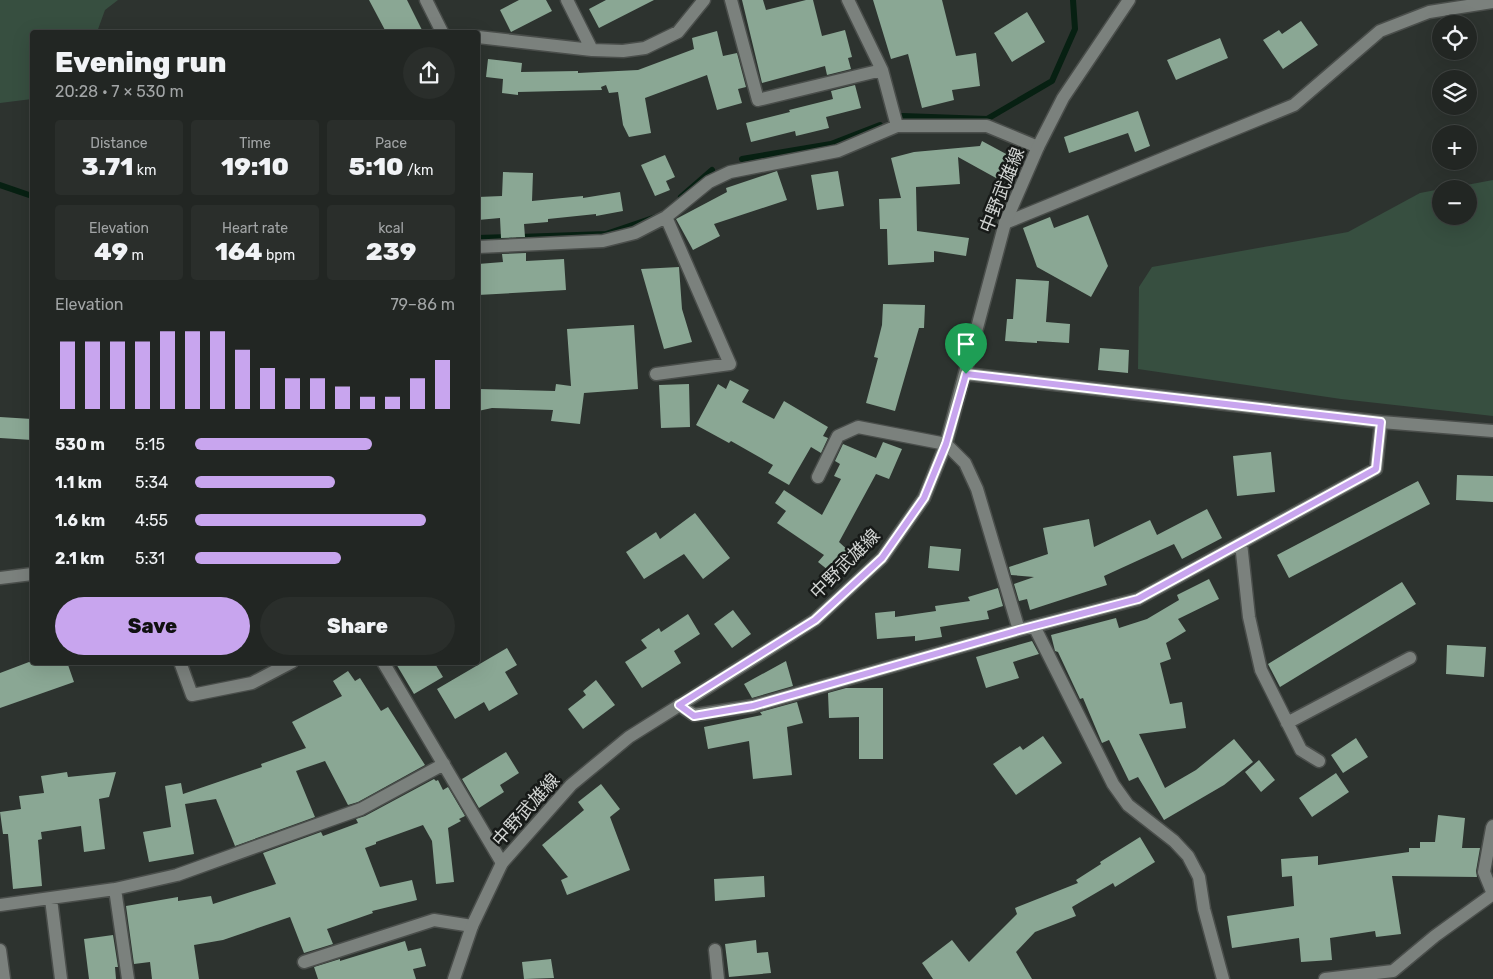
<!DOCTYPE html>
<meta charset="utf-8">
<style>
body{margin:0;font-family:Rubik,"Noto Sans JP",sans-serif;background:#2a2e2b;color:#f1f3f6;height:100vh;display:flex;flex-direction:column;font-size:19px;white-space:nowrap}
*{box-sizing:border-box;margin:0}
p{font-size:16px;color:#a2a5a6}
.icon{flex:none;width:28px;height:28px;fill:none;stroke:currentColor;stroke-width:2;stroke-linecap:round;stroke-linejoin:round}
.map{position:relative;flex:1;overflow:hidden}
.panel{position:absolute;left:30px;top:30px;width:450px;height:635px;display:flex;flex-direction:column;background:#222623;border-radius:5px;box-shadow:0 5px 20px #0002,0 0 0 1px #3f4341}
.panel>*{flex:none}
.controls{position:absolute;left:1432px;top:15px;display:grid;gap:10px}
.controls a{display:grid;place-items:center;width:45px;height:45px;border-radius:50%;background:#222623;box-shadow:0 5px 20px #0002,0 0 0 1px #3f4341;font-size:25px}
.pin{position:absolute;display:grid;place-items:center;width:42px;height:42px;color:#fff;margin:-51px -21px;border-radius:50% 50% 50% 0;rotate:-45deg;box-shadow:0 0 5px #0007}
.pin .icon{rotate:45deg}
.round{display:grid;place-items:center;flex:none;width:52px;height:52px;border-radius:26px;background:#2a2e2b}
.head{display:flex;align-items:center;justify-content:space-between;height:85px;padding:0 25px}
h1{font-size:28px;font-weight:800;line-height:38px}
.metrics{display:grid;grid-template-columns:repeat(3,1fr);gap:8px;height:85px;padding:5px 25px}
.metrics div{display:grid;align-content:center;border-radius:5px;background:#2a2e2b;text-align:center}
.metrics b{font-size:25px;font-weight:800}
.metrics small{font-size:14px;font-weight:400}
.metrics p{font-size:14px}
.chart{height:140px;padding:10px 25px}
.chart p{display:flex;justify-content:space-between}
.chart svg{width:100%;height:90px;margin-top:5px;stroke:#c8a5ee;stroke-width:6}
.cta{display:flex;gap:10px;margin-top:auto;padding:10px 25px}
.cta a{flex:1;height:58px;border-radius:30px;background:#c8a5ee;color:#111;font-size:20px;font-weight:800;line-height:58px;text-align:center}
.cta a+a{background:#2a2e2b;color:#f1f3f6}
ul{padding:0 25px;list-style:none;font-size:16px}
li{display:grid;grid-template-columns:80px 60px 1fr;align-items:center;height:38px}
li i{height:12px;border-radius:6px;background:#c8a5ee}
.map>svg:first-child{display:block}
.green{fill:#374f40}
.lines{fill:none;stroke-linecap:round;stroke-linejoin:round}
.stream{stroke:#072012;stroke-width:6}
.building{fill:#8aa794}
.street-casing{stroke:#4a4e4b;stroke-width:15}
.secondary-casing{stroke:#4a4e4b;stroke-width:15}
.street{stroke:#7b817d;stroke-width:12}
.secondary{stroke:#7b817d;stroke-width:12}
.route-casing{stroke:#fff;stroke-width:10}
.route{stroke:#c8a5ee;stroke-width:6}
.labels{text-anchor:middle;stroke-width:5;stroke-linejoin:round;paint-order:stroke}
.street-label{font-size:18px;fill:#d1d4d2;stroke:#171a18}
</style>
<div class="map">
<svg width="1493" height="979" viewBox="0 0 1493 979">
<rect width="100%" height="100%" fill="#2d332f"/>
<path class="green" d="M0 0H118L105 10 97 32H32V99L0 103Z
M1493 180V416L1341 399 1138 369 1139 287 1152 267 1348 232 1420 193 1441 189V216H1469V189H1445Z"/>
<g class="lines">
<path class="stream" d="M902 116 987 119 1052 81 1075 29 1073 0
M742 159 831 144 880 125
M0 185 32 196
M681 197 712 170
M519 237 606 234 656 217
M478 238 509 237"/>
</g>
<path class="building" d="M369 0H407L423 32H386Z
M519 0H546L552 11 511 32 500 10Z
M606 0H654L599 28 589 9Z
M742 0H763L766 10 806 0H813L822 36 845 30 852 57 848 58 851 69 827 75 825 66 762 83Z
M873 0H942L956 56 976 53 980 86 952 90 954 100 922 108 908 54 891 59Z
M1027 12 1045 42 1012 62 994 33Z
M1301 21 1318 45 1283 69 1263 40 1279 30 1282 34Z
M717 31 723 56 737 53 746 87 738 89 742 103 717 110 707 75 645 98 651 133 629 137 623 125 618 92 609 93 606 85 601 87 602 90 518 92V95L502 93 503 79 486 77 488 59 522 63 521 72 578 71V73L638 70 694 49 692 38Z
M1220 38 1228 58 1176 80 1167 60Z
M855 85 861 108 826 117 829 128 796 136 795 131 751 142 746 123 790 112 789 110 833 99 831 91Z
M1138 111 1150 146 1135 152 1128 133 1069 153 1064 137Z
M982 141 1008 155 996 178 958 157 960 184 916 187 917 231 969 238 966 256 934 251V262L888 265 887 229H880L879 199 901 198 891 158 914 152 980 146Z
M665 155 675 177 666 181 670 190 655 196 641 165Z
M777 171 787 200 714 224 720 236 693 250 676 219 727 192 726 188Z
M838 171 844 206 817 210 811 175Z
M503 172 533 173 532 201 583 196V198L620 192 623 211 596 216V214L548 219V222L524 224 525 237 501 238 500 218 478 220V197L502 196Z
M1088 215 1108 266 1091 297 1037 267 1023 228 1050 217 1054 228Z
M526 253V261L564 259 566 290 478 295V264L503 262 502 254Z
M679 267 682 309 692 342 664 349 641 269Z
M1016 279 1049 281 1046 322 1070 324 1069 343 1037 341V343L1005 341 1007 319H1013Z
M883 304 925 305 924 328H919L895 411 866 403 878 358 874 357 882 325Z
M634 325 638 389 584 393 580 424 551 421 553 410 492 408 478 411V389L555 391 556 384 571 386 567 329Z
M1100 348 1129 350 1128 373 1098 370Z
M730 380 749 390 742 402 774 419 784 401 828 427 823 436 828 438 821 453 811 447 789 485 768 473 773 465 731 441 729 443 696 425 718 384 726 389Z
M689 384 690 427 661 428 659 385Z
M0 417 32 419V440L0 438Z
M883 442 902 449 889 479 876 474 839 542 851 553 833 574 818 562 824 555 777 523 786 511 775 503 784 490 822 515 841 479 834 476 840 464 835 461 843 444 876 458Z
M1271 452 1275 492 1237 496 1233 456Z
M1457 475 1493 476V502L1456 500Z
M1418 481 1430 504 1289 578 1277 555Z
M1207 509 1222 538 1182 559 1174 544 1104 576 1107 585 1030 610 1027 599 1019 601 1014 584 1034 577 1011 575 1009 567 1048 554 1043 528 1089 519 1094 547 1150 520 1157 535Z
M695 513 730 558 703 579 684 554 644 579 626 552 656 532 660 539Z
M930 546 961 549 959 571 928 568Z
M1209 579 1219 599 1178 619 1186 631 1166 643 1171 659 1160 663 1170 704 1182 702 1186 728 1139 734 1165 788 1196 770 1234 739 1253 762 1224 785 1164 820 1138 777 1129 781 1109 740 1102 743 1083 698 1080 699 1058 652 1055 651 1051 635 1116 618 1119 628 1147 619 1179 600 1177 595Z
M1402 582 1416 604 1280 687 1268 664Z
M998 588 1003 606 987 611 989 619 940 627 942 637 915 641V636L877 639 875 613 895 611V617L936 611 935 606 970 601 968 597Z
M733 610 751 634 732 648 714 624Z
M688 614 700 634 674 651 681 663 642 688 625 662 647 648 641 640 659 628 661 632Z
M1032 641 1039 654 1013 662 1019 678 986 688 976 657Z
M1447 645 1486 647 1484 677 1446 674Z
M507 648 517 665 505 672 518 694 489 711 484 702 455 719 437 689Z
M786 661 793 686 752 698 744 684Z
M29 662H67L74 682 0 708V673Z
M395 662H434L443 677 414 694Z
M348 671 355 681 360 678 381 711 388 707 425 765 358 802 348 805 325 761 296 771 315 817 235 846 216 799 185 804 194 854 149 862 143 832 171 827 165 786 181 783 183 794 262 767 261 764 306 748 292 722 342 696 333 681Z
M596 680 615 705 583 729 568 709 586 695 583 691Z
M846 688H883V759H859V717L829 718 828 693Z
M797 702 803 723 787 727 792 775 753 779 749 741 708 749 704 727 762 715 760 712Z
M1043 736 1062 763 1016 795 993 764 1020 746 1023 750Z
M1356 738 1368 757 1343 773 1331 755Z
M506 752 519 773 500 785 504 792 479 808 462 779Z
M1259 760 1275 780 1261 792 1245 772Z
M67 772 68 777 116 772 109 797 99 799 105 849 84 852 81 826 41 832 42 839 38 840 42 886 13 889 8 834H3L0 812 21 809 19 796 44 793 41 776Z
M1336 773 1349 792 1312 817 1299 798Z
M434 779 436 781 438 780 443 790 448 787 465 816 459 819 461 821 448 828 454 882 436 884 432 841 423 825 376 842V844L365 848 380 887 412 880 417 900 372 911 373 913 327 929 333 944 304 953 290 917 223 940 194 945 199 979H152L150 962 134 964 126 906 178 897V901L211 896 213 904 276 884 263 853 321 832 323 836 358 823 356 819 365 816Z
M601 784 620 809 610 817 630 870 567 895 561 880 568 877 542 845 584 810 578 802Z
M1438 815 1465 818 1462 848H1480L1476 871 1477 877 1392 876 1401 934 1376 937 1375 931 1330 938 1332 960 1301 962 1299 938 1232 948 1227 916 1294 906 1292 876 1282 877 1281 859 1318 856V865L1409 852V848H1420V842H1435Z
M1140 837 1155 862 1115 887 1113 883 1072 907 1076 916 1035 932 1016 952 1032 979H933L922 963 952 940 969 962 1017 914 1015 908 1078 883 1076 880 1101 864 1100 862Z
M764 876 765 897 715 901 714 879Z
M113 935 118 967H115L116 979H89L84 939Z
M756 940 757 953 768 952 771 973 729 977 725 944Z
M405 941 408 951 421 948 426 966 413 969 416 979H318L314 967 340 959V961Z
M551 959 554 978 524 979 522 962Z"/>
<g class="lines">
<defs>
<path id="street" d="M426 0 442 32
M567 0 592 50
M731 0 758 100 882 70
M848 0 882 70 897 126
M478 37 592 50 623 51 645 48 678 32 704 0
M1005 223 1294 105 1380 31 1429 12 1493 2
M478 247 603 241 635 233 666 217 709 182 730 172 838 151 897 126H987L1038 147
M656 374 730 364 666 217
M818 477 838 436 858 427 946 444 965 463 977 489 1019 630
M1241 543 1249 617 1261 670 1301 750 1319 761
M0 578 32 574
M1034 626 1113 784 1128 805 1174 841 1188 856 1199 877 1204 909 1223 979
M180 662 192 695 252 683 292 662
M383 662 502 863
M679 705 694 715 753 706 1019 630 1138 599 1376 469 1381 422
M1287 723 1410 658
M1493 826 1492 828 1484 872 1493 894
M115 889 128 979
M51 899 61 979
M0 905 115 889 177 875 361 809 444 764
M0 950 4 979
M715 950 718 979
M304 962 434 920 472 926
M1325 979 1393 971 1435 936 1493 894"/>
<path id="secondary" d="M966 374 1381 422 1493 431
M454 979 472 926 502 863 571 785 629 737 815 620 882 558 924 498 946 444 1005 223 1038 147 1063 98 1129 0"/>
</defs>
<use href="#street" class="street-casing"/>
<use href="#secondary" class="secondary-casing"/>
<use href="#street" class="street"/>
<use href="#secondary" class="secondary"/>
</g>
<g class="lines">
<defs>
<path id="route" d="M966 374 1381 422 1376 469 1138 599 1019 630 753 706 694 716 679 705 815 620 882 558 924 498 946 444Z"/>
</defs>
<use href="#route" class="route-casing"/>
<use href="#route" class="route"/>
</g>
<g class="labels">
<g class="street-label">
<text transform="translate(1002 190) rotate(-68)" y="6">中野武雄線</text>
<text transform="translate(845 564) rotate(-45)" y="6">中野武雄線</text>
<text transform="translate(526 810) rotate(-48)" y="6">中野武雄線</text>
</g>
</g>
</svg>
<div class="controls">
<a><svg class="icon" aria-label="locate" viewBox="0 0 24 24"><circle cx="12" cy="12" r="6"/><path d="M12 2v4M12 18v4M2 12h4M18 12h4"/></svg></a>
<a><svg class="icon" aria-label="layers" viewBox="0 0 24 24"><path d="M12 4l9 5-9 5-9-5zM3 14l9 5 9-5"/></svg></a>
<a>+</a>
<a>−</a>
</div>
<div class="pin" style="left:966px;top:374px;background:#1e9e55"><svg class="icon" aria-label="arrive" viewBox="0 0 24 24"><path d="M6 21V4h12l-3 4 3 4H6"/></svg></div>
<section class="panel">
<div class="head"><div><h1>Evening run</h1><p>20:28 · 7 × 530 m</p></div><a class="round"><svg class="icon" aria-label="share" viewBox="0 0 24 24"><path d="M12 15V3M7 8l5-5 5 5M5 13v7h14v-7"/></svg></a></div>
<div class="metrics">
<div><p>Distance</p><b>3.71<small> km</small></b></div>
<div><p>Time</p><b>19:10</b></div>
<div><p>Pace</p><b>5:10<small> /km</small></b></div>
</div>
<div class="metrics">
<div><p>Elevation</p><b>49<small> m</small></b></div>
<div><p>Heart rate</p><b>164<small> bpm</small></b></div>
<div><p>kcal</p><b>239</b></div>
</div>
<div class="chart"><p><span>Elevation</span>79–86 m</p>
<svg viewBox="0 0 160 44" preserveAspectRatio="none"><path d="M5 44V11M15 44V11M25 44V11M35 44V11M45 44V6M55 44V6M65 44V6M75 44V15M85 44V24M95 44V29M105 44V29M115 44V33M125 44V38M135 44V38M145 44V29M155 44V20"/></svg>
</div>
<ul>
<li><b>530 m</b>5:15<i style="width:68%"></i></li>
<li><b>1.1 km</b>5:34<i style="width:54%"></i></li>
<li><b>1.6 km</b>4:55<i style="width:89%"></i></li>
<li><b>2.1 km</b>5:31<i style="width:56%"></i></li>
</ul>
<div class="cta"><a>Save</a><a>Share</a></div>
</section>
</div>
